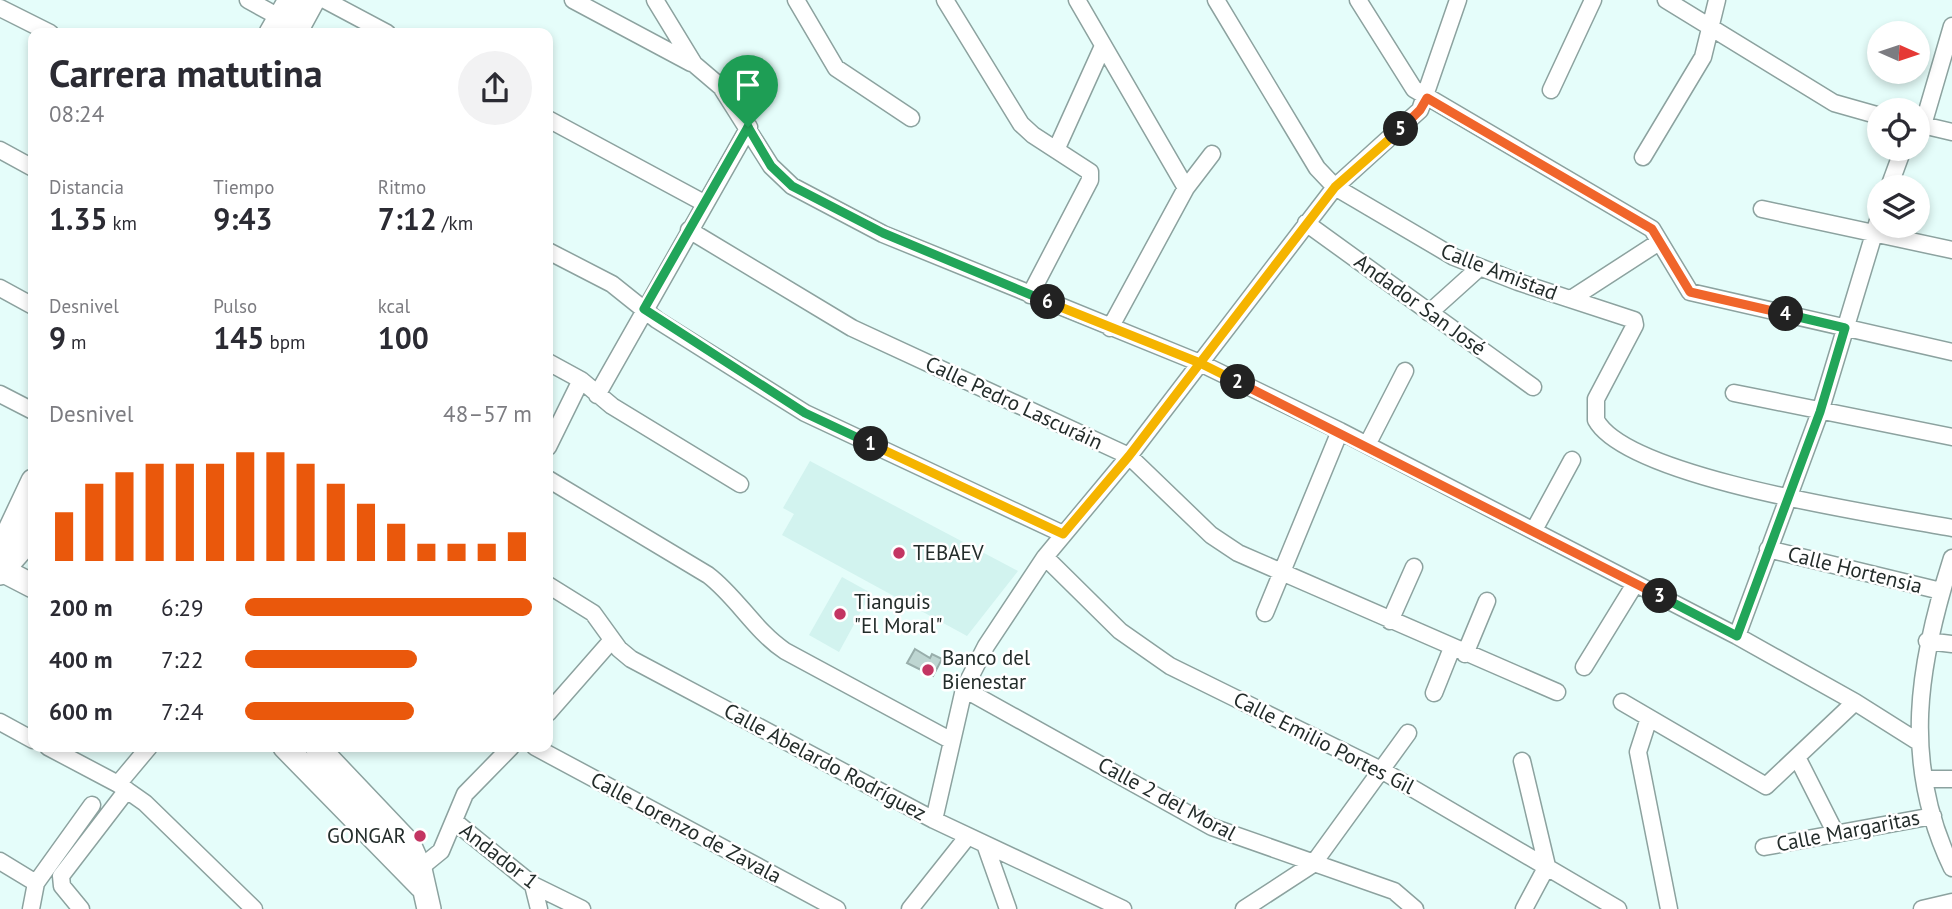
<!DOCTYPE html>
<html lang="es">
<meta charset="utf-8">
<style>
body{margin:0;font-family:"PT Sans",sans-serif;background:#f2f2f3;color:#2b2b33;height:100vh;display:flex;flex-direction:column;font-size:26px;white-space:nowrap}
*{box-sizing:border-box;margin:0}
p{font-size:23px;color:#7c7c81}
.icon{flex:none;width:38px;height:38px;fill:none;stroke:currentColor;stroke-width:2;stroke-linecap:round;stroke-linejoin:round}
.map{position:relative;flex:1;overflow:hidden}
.sheet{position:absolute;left:28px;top:28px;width:525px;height:724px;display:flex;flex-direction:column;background:#fff;border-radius:14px;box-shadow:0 4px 10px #0003}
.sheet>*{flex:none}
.needle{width:46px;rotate:93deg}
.buttons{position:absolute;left:1867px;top:21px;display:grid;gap:14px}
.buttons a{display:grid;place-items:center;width:63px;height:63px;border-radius:50%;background:#fff;box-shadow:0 4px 10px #0003;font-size:35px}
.pin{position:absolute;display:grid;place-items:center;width:60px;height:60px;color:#fff;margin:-72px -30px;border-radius:50% 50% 50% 0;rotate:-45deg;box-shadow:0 0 7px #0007}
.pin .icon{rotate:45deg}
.km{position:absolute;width:35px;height:35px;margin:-18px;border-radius:50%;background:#222;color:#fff;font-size:19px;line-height:35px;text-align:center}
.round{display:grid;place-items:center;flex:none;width:74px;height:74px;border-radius:37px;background:#f2f2f3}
.headline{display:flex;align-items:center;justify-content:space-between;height:119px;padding:0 21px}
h1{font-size:38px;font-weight:700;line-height:52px}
.figures{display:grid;grid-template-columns:repeat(3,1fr);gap:10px;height:119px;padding:7px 21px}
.figures div{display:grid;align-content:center}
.figures b{font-size:30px;font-weight:700}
.figures small{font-size:19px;font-weight:400}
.figures p{font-size:19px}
.chart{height:196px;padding:14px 21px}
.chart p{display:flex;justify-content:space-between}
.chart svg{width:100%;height:126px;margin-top:7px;stroke:#ea580c;stroke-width:6}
ul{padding:0 21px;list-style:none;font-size:23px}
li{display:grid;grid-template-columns:112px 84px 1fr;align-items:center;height:52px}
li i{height:18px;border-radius:9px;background:#ea580c}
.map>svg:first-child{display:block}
.built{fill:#d2f3ef}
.building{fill:#bed6d2;stroke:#98aeab;stroke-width:2}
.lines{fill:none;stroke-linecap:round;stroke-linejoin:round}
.minor-casing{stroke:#8ca29f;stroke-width:19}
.secondary-casing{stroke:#8ca29f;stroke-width:26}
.minor{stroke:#fff;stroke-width:16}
.secondary{stroke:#fff;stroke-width:23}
.split-1-casing{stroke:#fff;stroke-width:14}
.split-2-casing{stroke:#fff;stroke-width:14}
.split-3-casing{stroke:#fff;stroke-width:14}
.split-4-casing{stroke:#fff;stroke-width:14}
.split-5-casing{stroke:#fff;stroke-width:14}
.split-6-casing{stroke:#fff;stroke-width:14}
.split-7-casing{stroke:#fff;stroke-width:14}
.split-1{stroke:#22a559;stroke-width:9}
.split-2{stroke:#f5b400;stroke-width:9}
.split-3{stroke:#f0652b;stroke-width:9}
.split-4{stroke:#22a559;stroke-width:9}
.split-5{stroke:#f0652b;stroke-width:9}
.split-6{stroke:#f5b400;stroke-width:9}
.split-7{stroke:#22a559;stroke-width:9}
.poi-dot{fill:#c33562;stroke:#fff;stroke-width:2.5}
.labels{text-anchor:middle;stroke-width:5;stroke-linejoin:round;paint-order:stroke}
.street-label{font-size:21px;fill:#232c2a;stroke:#fff}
.poi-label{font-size:21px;fill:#232c2a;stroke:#fff;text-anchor:start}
</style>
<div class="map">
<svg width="1952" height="909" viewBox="0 0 1952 909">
<rect width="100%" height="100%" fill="#e5fdfa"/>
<path class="built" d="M810 461 1018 571 967 636 782 535 794 514 783 508Z
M842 577 871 593 839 652 809 635Z"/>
<path class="building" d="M915 649 930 658 932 654 942 659 933 676 907 663Z"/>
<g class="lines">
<defs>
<path id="minor" d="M248 0 279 17
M325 0 387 33
M573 0 691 63
M655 0 694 64 721 87 771 166 792 186 883 234 1200 363 1340 431 1737 636 1855 702 1920 743
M796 0 836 68 911 118
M945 0 1021 124 1033 135 1090 172V180L1030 295
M1077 0 1186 188
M1216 0 1317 168 1335 187 1454 257 1518 282 1634 320 1635 325 1596 399V420C1628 479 1883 515 1952 528
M1358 0 1414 89 1652 229 1690 292 1952 352
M1666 0 1834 103 1880 116
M0 8 50 33
M1551 90 1593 0
M548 119 704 203
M1918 124 1952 132
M1923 125 1952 26
M0 150 33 168
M1056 150 1103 46
M1643 157 1703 57 1717 0
M1889 187 1903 149
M1762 209 1952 250
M1306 223 1533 387
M689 230 852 328 1129 456 1211 535 1238 553 1557 692
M548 251 612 284 657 320 805 413 1063 534
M0 288 33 306
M1571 299 1659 242
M1429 313 1479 268
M1110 328 1186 188 1212 154
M548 362 581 380 612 406 740 484
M1734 393 1952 437
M0 394 33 411
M597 395 749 127
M1367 445 1405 371
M548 447 581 380
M548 479 708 575C737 597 754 630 785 651L950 740
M1534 530 1572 460
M1768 549 1941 591
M1045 557 1120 631 1170 666 1383 771 1618 909
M1952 558C1918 664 1901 762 1952 868
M548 585 593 613 619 649 631 659 934 820 1123 909
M1265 613 1340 431
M1390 621 1414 567
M1737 636 1820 412 1880 214
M1927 641 1952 644
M1465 654 1487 601
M1584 667 1635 584
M964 689 1212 827 1394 891 1415 909
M1434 693 1452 648
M1622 702 1766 786 1855 702
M548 713 612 640
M1649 718 1638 752 1669 909
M0 722 33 740
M48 747 118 784 145 803 254 909
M535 747 837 909
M1798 759 1836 834
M1522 761 1547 866 1524 909
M1925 779H1952
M118 784 149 747
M934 820 964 689 986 646 1045 557 1129 456 1335 187 1420 110 1458 0
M454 821 533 885 582 909
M985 844 1008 909
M1764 847 1933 816
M0 861 36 883
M414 873 441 851 465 794 511 747
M533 885 539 909
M31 909 36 883 92 805
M81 909 62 886 61 876 127 790
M910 909 968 836
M1244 909 1313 864 1408 733
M1922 909 1952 902"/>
<path id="secondary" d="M271 33 290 0
M295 33 313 0
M0 551 33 481
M0 569 33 586
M0 573 22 548 33 526
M285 747 421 886
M317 747 409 844 420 869 429 909"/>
</defs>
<use href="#minor" class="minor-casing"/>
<use href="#secondary" class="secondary-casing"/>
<use href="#minor" class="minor"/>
<use href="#secondary" class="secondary"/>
</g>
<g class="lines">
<defs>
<path id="split-1" d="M748 127 644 309 805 413 871 444"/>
<path id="split-2" d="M871 444 1063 534 1129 456 1200 363 1238 382"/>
<path id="split-3" d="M1238 382 1660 596"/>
<path id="split-4" d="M1660 596 1737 636 1820 412 1845 328 1786 314"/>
<path id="split-5" d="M1401 129 1420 110 1427 98 1652 229 1690 292 1786 314"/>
<path id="split-6" d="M1048 302 1200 363 1335 187 1401 129"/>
<path id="split-7" d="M748 127 771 166 792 186 883 233 1048 302"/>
</defs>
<use href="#split-1" class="split-1-casing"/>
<use href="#split-2" class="split-2-casing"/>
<use href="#split-3" class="split-3-casing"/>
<use href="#split-4" class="split-4-casing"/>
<use href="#split-5" class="split-5-casing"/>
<use href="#split-6" class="split-6-casing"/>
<use href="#split-7" class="split-7-casing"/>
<use href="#split-1" class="split-1"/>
<use href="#split-2" class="split-2"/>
<use href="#split-3" class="split-3"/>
<use href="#split-4" class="split-4"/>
<use href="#split-5" class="split-5"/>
<use href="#split-6" class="split-6"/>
<use href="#split-7" class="split-7"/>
</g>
<g class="poi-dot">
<circle cx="899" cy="553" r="7"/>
<circle cx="840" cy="614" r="7"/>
<circle cx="928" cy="670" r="7"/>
<circle cx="420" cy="836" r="7"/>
</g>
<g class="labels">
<g class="street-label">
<text transform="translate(1499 272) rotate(21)" y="7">Calle Amistad</text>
<text transform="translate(1420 305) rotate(36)" y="7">Andador San José</text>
<text transform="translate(1014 403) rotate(25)" y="7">Calle Pedro Lascuráin</text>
<text transform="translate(1855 570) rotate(14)" y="7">Calle Hortensia</text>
<text transform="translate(1324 743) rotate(27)" y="7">Calle Emilio Portes Gil</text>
<text transform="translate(825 762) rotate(28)" y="7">Calle Abelardo Rodríguez</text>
<text transform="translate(1167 799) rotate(28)" y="7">Calle 2 del Moral</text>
<text transform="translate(686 828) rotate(28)" y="7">Calle Lorenzo de Zavala</text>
<text transform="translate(1848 831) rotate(-11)" y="7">Calle Margaritas</text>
<text transform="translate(499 856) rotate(38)" y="7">Andador 1</text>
</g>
<g class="poi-label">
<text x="913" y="560">TEBAEV</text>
<text x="854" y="609">Tianguis<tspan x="854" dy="24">"El Moral"</tspan></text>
<text x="942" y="665">Banco del<tspan x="942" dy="24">Bienestar</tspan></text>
<text x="406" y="843" text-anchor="end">GONGAR</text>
</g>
</g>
</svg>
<div class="buttons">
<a><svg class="needle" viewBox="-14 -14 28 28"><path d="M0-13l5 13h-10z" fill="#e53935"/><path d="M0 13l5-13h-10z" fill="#7c7c81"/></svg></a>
<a><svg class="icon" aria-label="locate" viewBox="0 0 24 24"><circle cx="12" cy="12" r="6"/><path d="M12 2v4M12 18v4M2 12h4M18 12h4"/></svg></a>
<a><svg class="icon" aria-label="layers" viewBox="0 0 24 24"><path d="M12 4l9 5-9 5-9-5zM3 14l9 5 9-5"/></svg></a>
</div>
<div class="pin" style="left:748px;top:127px;background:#1e9e55"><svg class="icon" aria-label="arrive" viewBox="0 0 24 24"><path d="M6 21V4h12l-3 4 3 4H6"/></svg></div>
<b class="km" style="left:871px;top:444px">1</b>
<b class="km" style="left:1238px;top:382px">2</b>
<b class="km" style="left:1660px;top:596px">3</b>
<b class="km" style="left:1786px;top:314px">4</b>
<b class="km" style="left:1401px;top:129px">5</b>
<b class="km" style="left:1048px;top:302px">6</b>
<section class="sheet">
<div class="headline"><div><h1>Carrera matutina</h1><p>08:24</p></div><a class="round"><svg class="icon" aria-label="share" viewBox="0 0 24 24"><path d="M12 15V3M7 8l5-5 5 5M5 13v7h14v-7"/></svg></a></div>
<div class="figures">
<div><p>Distancia</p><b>1.35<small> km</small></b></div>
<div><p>Tiempo</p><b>9:43</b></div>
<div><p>Ritmo</p><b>7:12<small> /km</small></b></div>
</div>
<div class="figures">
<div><p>Desnivel</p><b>9<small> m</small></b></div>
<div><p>Pulso</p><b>145<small> bpm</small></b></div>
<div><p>kcal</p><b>100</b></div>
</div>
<div class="chart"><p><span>Desnivel</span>48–57 m</p>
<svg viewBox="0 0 160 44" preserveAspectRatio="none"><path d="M5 44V27M15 44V17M25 44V13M35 44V10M45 44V10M55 44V10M65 44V6M75 44V6M85 44V10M95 44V17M105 44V24M115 44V31M125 44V38M135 44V38M145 44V38M155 44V34"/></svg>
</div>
<ul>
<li><b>200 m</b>6:29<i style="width:100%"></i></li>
<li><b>400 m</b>7:22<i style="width:60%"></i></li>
<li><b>600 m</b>7:24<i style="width:59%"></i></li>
</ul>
</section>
</div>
